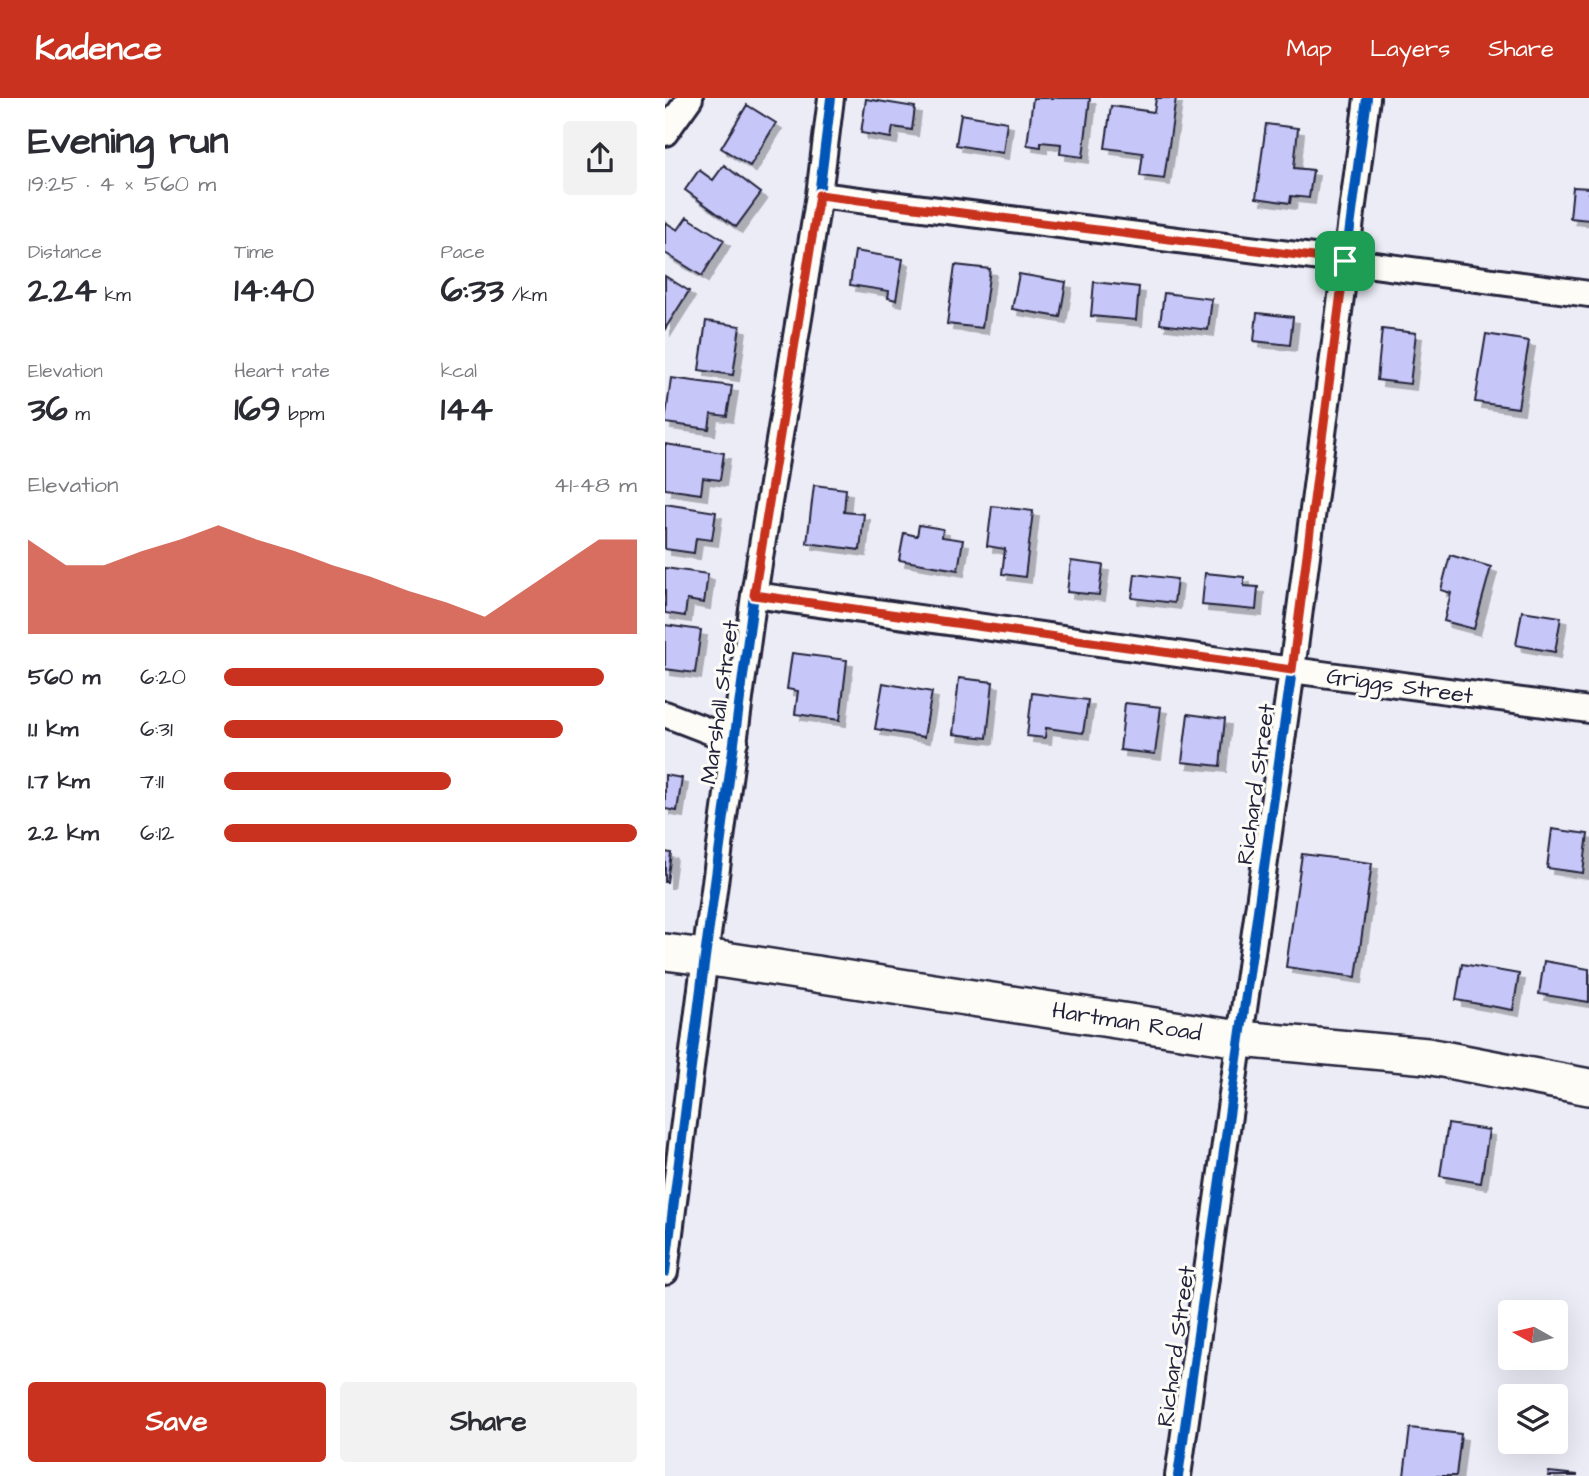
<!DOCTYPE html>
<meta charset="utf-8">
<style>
body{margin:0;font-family:"Architects Daughter",sans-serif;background:#f2f2f3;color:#2b2b33;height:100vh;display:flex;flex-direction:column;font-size:26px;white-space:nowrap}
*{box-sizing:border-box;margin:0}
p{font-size:23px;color:#7c7c81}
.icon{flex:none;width:38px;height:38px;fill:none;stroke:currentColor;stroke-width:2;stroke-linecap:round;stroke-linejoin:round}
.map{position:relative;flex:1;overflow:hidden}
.panel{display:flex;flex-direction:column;background:#fff;width:665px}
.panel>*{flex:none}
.needle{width:46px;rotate:278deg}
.tools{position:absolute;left:833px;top:1202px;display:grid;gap:14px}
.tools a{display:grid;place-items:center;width:70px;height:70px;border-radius:7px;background:#fff;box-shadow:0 7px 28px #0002;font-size:35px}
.pin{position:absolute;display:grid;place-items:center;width:60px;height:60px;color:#fff;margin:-30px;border-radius:14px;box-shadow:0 4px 10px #0006}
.round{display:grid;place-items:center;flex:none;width:74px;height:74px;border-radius:7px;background:#f2f2f3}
.summary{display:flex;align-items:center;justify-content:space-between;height:119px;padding:0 28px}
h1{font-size:38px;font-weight:700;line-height:52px}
.figures{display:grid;grid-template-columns:repeat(3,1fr);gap:10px;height:119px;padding:7px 28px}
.figures div{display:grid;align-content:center}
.figures b{font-size:35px;font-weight:700}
.figures small{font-size:19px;font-weight:400}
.figures p{font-size:19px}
.chart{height:196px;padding:14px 28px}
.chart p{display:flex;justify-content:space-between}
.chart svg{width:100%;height:126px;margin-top:7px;fill:#c8321e;opacity:.7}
.primary-button{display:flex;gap:14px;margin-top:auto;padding:14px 28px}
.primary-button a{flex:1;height:80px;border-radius:7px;background:#c8321e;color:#fff;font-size:28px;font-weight:700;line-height:80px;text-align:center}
.primary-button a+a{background:#f2f2f3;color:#2b2b33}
ul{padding:0 28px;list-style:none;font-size:23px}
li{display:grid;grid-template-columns:112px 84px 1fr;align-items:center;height:52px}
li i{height:18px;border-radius:9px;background:#c8321e}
header{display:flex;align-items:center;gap:42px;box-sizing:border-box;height:98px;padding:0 35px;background:#c8321e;color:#fff}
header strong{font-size:33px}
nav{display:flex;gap:38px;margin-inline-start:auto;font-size:24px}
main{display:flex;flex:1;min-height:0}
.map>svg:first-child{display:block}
.building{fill:#c6c6f8;stroke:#22223b;stroke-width:2;filter:url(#shadow)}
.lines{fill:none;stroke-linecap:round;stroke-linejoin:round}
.street-casing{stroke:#22223b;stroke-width:30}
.secondary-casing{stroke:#22223b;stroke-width:40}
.street{stroke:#fdfcf7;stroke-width:24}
.secondary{stroke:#fdfcf7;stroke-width:35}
.cycleway-casing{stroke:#fdfcf7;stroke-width:15}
.cycleway{stroke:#0057b8;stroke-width:10}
.route-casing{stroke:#fff;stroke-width:14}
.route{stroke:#c8321e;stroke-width:9}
.labels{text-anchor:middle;stroke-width:6;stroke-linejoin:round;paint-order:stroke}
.street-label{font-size:23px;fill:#22223b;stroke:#fdfcf7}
</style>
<header>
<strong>Kadence</strong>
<nav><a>Map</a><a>Layers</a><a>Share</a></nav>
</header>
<main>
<section class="panel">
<div class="summary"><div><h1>Evening run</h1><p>19:25 · 4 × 560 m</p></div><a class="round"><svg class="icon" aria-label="share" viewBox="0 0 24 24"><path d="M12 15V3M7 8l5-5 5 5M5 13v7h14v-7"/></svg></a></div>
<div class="figures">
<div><p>Distance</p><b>2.24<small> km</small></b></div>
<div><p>Time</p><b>14:40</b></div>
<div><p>Pace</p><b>6:33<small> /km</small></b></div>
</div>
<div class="figures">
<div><p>Elevation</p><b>36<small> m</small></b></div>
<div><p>Heart rate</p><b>169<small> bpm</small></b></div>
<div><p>kcal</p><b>144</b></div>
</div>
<div class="chart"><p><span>Elevation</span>41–48 m</p>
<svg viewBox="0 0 160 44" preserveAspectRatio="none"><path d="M0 44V11L10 20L20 20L30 15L40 11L50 6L60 11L70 15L80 20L90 24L100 29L110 33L120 38L130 29L140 20L150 11L160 11V44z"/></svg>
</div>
<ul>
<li><b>560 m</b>6:20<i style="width:92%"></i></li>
<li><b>1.1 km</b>6:31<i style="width:82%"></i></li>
<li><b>1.7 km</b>7:11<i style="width:55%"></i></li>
<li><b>2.2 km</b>6:12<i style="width:100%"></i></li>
</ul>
<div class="primary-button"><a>Save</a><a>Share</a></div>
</section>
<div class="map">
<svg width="924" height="1378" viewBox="0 0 924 1378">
<defs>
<filter id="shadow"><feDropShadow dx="6" dy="6" stdDeviation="0" flood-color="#0004"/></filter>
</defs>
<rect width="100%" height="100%" fill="#ececf7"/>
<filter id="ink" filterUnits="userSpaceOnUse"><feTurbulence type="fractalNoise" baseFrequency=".0143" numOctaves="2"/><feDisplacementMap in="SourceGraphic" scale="14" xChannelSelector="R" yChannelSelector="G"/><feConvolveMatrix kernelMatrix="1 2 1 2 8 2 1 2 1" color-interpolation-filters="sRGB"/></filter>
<g filter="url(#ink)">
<path class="building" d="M368 0H425L418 59 395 56 396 46 376 44V49L362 47Z
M491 0H511L499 81 475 78 478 55 440 50 446 8 489 14Z
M201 1 250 9 247 32 228 29 226 40 196 35Z
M82 7 111 25 85 68 56 50Z
M296 16 342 24 338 55 291 47Z
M601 26 633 30 629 70 648 72 644 100 626 98 625 105 591 100Z
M59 67 96 95 71 129 20 92 34 72 48 82Z
M908 89 924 90V122L905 120Z
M22 119 59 142 37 178 0 155V124L13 132Z
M190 153 238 161 231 202 223 200 224 193 185 187Z
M290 167 325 171 317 230 282 226Z
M354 176 401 184 395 219 347 211Z
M0 178 24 193 0 231Z
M429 184 474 189 471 222 426 218Z
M499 195 547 201 543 232 495 226Z
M592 215 628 219 625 247 589 243Z
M41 223 75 228 68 277 34 272Z
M717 231 751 235 745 286 712 282Z
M821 236 864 243 853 310 810 304Z
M6 280 67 288 62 318 46 316 44 331 0 325Z
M0 346 59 355 55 382 38 380 36 396 0 391Z
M149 387 181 391 179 414 199 416 195 452 142 445Z
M0 406 51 414 47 442 31 440 29 455 0 451Z
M327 408 368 413 360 479 337 476 340 451 322 448Z
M254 427 278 431 277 439 298 442 293 472 234 462 239 435 252 438Z
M785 457 826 469 809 531 779 523 786 495 776 492Z
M406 463 438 467 434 497 402 494Z
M0 470 43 476 39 505 22 502 20 518 0 515Z
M540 475 579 479V488L593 489 591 512 537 507Z
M470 476 512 481 509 505 467 500Z
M857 513 896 519 890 554 851 547Z
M0 527 36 532 30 575 0 571Z
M127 555 182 562 175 622 130 616 133 593 122 591Z
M294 580 328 584 322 640 288 636Z
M218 585 267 594 259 639 210 631Z
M367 595 423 602 418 635 381 630 380 640 362 638Z
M460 605 496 609 490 656 455 652Z
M523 616 560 621 555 668 517 664Z
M0 677 17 680 12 713 0 711Z
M887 731 923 736 918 775 882 770Z
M0 754 6 755 2 784H0Z
M637 756 707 765 691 879 621 869Z
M879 863 924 871V904L874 896Z
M797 866 854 876 848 912 791 902Z
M783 1026 824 1032 816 1085 775 1078Z
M745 1330 796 1336 791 1378H739Z
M884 1374 912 1377V1378H883Z"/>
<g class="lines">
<defs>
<path id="street" d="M0 35 25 0
M154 97 680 163 924 196
M89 497 627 572 924 612
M0 616 70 643
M0 1174 40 859 89 497 154 97 166 0
M513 1378 627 572 702 0"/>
<path id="secondary" d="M0 854 40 859 575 941 762 958 924 989"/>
</defs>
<use href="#street" class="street-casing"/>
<use href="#secondary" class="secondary-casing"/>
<use href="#street" class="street"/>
<use href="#secondary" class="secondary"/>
<defs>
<path id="cycleway" d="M0 1174 40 859 89 497 154 97 166 0
M513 1378 627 572 702 0"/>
</defs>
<use href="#cycleway" class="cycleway-casing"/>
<use href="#cycleway" class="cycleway"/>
</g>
</g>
<g class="lines" filter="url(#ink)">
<defs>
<path id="route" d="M154 97 680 163 627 572 89 497Z"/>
</defs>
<use href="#route" class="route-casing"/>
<use href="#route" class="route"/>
</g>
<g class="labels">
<g class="street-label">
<text transform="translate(735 587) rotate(8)" y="8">Griggs Street</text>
<text transform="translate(54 604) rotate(-82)" y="8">Marshall Street</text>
<text transform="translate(590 686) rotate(-82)" y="8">Richard Street</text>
<text transform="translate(462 923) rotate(9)" y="8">Hartman Road</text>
<text transform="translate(510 1248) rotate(-82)" y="8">Richard Street</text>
</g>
</g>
</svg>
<div class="tools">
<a><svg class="needle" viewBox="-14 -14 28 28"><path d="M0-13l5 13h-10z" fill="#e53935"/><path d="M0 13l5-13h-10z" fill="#7c7c81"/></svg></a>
<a><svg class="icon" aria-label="layers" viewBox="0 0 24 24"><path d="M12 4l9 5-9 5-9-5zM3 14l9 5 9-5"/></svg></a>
</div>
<div class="pin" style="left:680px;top:163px;background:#1e9e55"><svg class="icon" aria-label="arrive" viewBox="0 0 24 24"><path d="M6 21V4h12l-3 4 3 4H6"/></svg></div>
</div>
</main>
